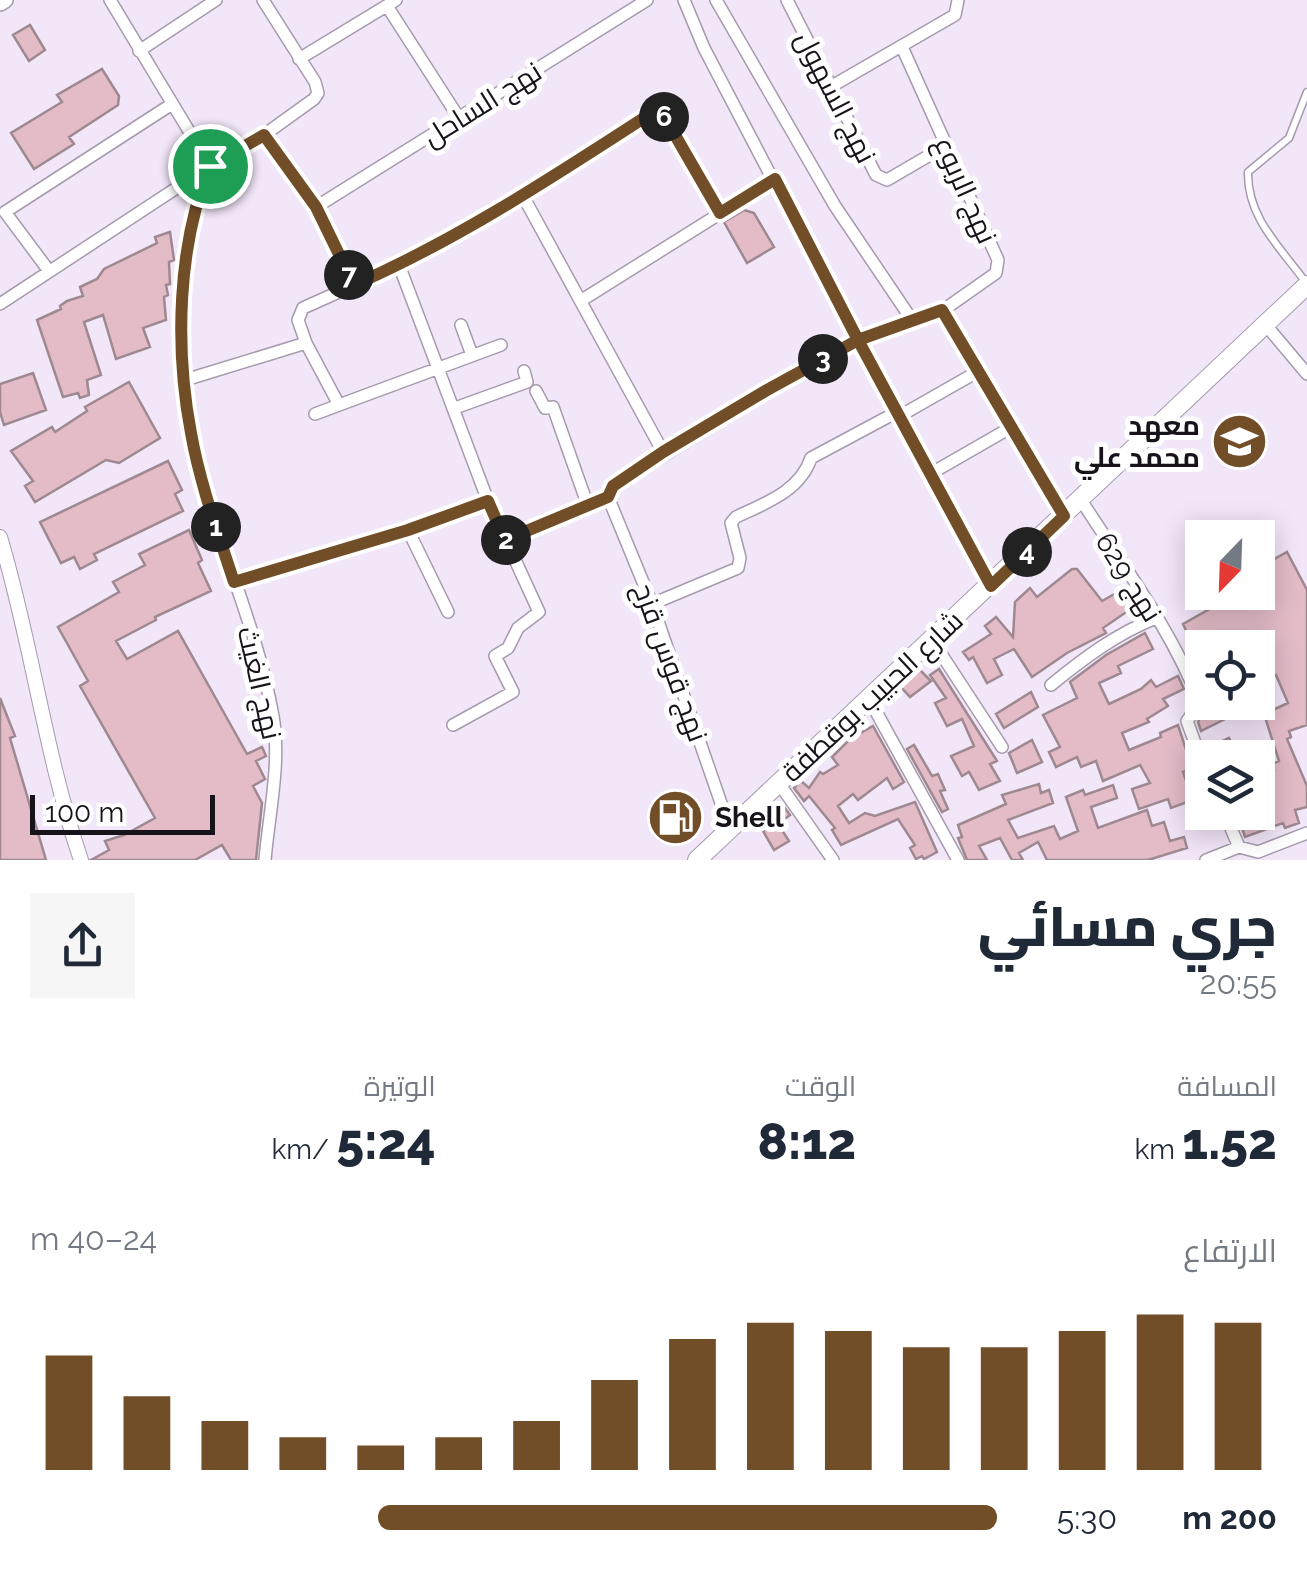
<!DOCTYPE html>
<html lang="ar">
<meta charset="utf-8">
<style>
body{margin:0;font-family:Raleway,Cairo,sans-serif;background:#f6f6f7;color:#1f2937;direction:rtl;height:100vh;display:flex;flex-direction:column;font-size:38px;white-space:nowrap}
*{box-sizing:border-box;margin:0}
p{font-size:32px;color:#747a83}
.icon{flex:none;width:55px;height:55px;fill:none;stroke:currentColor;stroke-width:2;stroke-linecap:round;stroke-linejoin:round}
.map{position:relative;height:860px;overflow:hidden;direction:ltr}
.details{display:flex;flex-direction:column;background:#fff;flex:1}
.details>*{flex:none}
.needle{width:65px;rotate:203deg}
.tools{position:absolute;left:1185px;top:520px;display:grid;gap:20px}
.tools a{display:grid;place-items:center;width:90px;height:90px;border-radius:0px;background:#fff;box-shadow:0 5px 25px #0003;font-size:50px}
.scale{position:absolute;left:30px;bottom:25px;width:185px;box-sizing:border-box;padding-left:10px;border:5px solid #18131a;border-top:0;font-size:28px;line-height:35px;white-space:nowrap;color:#18131a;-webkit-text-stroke:8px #fff;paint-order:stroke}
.pin{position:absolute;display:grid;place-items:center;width:85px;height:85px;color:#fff;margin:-42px;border:5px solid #fff;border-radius:50%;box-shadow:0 2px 10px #0007}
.km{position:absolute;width:50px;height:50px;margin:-25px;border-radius:50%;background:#222;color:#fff;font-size:28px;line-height:50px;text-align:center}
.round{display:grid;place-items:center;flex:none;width:105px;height:105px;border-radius:0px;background:#f6f6f7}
.head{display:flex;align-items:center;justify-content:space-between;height:170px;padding:0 30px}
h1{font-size:55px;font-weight:800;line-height:75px}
.metrics{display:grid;grid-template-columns:repeat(3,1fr);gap:15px;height:170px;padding:10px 30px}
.metrics div{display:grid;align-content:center}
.metrics b{font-size:50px;font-weight:800}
.metrics small{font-size:28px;font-weight:400}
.metrics p{font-size:28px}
.chart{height:280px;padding:20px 30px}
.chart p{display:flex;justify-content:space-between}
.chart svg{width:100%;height:180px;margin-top:10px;stroke:#724e28;stroke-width:6}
ul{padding:0 30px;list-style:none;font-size:32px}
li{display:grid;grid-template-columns:160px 120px 1fr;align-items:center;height:75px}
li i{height:25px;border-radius:12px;background:#724e28}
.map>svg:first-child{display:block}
.building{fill:#e3bcc8;stroke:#9f8990;stroke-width:2.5}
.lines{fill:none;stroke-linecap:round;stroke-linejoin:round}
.service-casing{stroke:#a69bad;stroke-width:9}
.minor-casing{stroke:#a69bad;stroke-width:14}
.tertiary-casing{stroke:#a69bad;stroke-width:16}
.secondary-casing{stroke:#a69bad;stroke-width:18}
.primary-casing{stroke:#a69bad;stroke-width:20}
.service{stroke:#fff;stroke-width:6}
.minor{stroke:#fff;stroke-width:11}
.tertiary{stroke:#fff;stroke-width:14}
.secondary{stroke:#fff;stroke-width:15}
.primary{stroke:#fff;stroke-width:18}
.route-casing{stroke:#fff;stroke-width:20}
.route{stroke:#724e28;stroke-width:12}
.labels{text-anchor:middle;stroke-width:10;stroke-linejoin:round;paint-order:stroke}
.street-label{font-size:28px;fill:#18131a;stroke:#fff}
.poi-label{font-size:28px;font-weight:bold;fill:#18131a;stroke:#fff;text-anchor:end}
</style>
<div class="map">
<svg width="1307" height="860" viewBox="0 0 1307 860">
<rect width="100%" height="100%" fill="#f2e6f9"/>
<path class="building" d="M30 25 45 50 29 61 13 35Z
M102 69 119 96 118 105 69 137 74 144 34 169 11 133 62 102 57 95Z
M744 210 754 213 774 247 747 263 724 222Z
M170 232 174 260 169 262 170 284 166 285 168 295 164 297 166 320 143 328 150 347 116 359 103 315 84 322 101 375 87 380 89 395 80 398 78 393 63 397 37 320 61 309 60 306 67 301 83 296 80 287 97 279 104 269 157 243 155 237Z
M33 373 46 410 4 425 0 412V384Z
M129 382 160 438 119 463 106 460 35 502 25 486 33 481 11 451 52 427 55 432 87 411 85 407Z
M168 461 182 490 175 494 183 511 94 554 97 560 80 569 74 557 61 563 40 522Z
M189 530 202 560 198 563 211 591 155 617 156 620 116 641 127 659 178 631 247 754 262 747 266 756 256 761 265 779 253 786 262 803 256 860H231L222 845 195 860H91L109 850 105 841 124 835 155 818 80 686 88 681 58 627 119 592 113 582 145 565 139 554Z
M1287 552 1307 590V725L1289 731 1291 737 1287 739 1307 786V807L1295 810 1299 823 1285 828 1283 823 1245 837 1237 812H1258V776L1274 770 1272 764 1279 761 1264 714 1288 703 1276 675 1258 683V648H1202V665L1183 624 1240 592H1258V568Z
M1072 569H1077L1102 601 1127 587 1138 604 1103 628 1106 633 1067 653 1032 677 1014 649 994 659 1002 675 987 683 973 657 969 660 963 652 991 634 985 626 996 617 1013 637 1015 602 1030 588 1037 597Z
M1145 633 1153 649 1118 666 1121 673 1099 683 1109 704 1141 689 1151 680 1156 687 1178 676 1184 689 1163 699 1168 706 1147 719 1149 722 1122 733 1129 750 1161 737 1160 733 1178 725 1192 768 1183 772 1193 800 1171 808 1168 799 1139 809 1132 789 1150 783 1140 765 1103 781 1096 761 1081 767 1077 757 1056 767 1049 752 1060 747 1043 715 1077 698 1070 682 1106 655Z
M919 669 931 681 910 697 900 686Z
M939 669 997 761 990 764 1000 781 979 790 969 772 962 776 951 756 974 746 962 719 947 726 935 703 946 698 930 675Z
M1031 692 1038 707 1004 728 996 714Z
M0 698 15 736 10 738 46 860H0Z
M1209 702H1217L1225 719 1201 731 1198 722Z
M873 726 904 782 893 789 887 778 858 800 853 794 838 806 849 823 865 813 875 816 915 802 937 852 924 859 922 856 916 859 910 848 915 845 898 819 841 845 832 830 835 828 809 796 804 801 794 788 801 781 809 788 820 772 823 774 838 765 832 757 850 739Z
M1229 738 1238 758H1215L1210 747Z
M1032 740 1042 762 1017 773 1009 753Z
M914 745 932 776 938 774 945 790 940 791 948 809 942 812 907 749Z
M1039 784 1041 793 1049 790 1053 803 1008 820 1018 838 1054 826 1060 839 1078 831 1066 797 1083 790 1085 795 1113 785 1117 798 1091 807 1098 828 1147 810 1152 826 1164 822 1170 841 1184 837 1187 848 1148 860H1047L1038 842 1019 853 1023 860H1012L1000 838 979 846 987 860H967L958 838 962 837 958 825 1006 804 1002 795Z
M667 793 696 826 684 838 654 805Z
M782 804 790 815 778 824 789 841 774 850 763 831 775 820 770 813Z"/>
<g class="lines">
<defs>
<path id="service" d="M1307 92 1289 138 1248 172C1247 218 1281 248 1307 284"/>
<path id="minor" d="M110 0 210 166C171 260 175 393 204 489 227 564 259 638 273 716 281 763 269 813 265 860
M684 0 704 48 895 413 991 586
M716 0 835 206 912 320
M787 0 876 175 887 180 947 145
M387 6 459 118
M139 51 216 0
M299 59 396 0
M832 86 955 15 958 0
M264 135 316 207 354 285
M523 196 663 452
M316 207 647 0
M399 265 488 501 539 612 518 628 508 648 495 656 513 692 453 725
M49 271 5 212 172 104
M582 300 775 179
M0 304 210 166 264 135 314 99 318 93 315 82 263 0
M942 311 1064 516
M1265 324 1307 374
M461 325 472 355
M306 343 339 405 501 345
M185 380 306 343 298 320 303 308 399 265 523 196 650 114 664 116 719 213
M536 391 545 408 553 407 588 506
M455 408 527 382 524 371
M315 414 339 405
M898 417 977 372
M930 474 1010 428
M608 497 652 604 730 829
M1081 500C1122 564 1172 630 1200 703L1187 721 1202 762
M408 530 448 612
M505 540 608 497 613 486 816 363 858 340 942 311 996 273 998 260 902 47
M233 582 408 530 488 501
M652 604 738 568 740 558 731 523 736 517C766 503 800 491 811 458L895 413
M932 640 1002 747
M1051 685C1084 658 1116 634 1156 618
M869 699 958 860
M778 782 833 860
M1224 812 1239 847
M1206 860 1239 847 1258 852 1307 833"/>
<path id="tertiary" d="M0 537C32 643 45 755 81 860"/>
<path id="secondary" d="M0 3 5 0"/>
<path id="primary" d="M697 860 1307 285"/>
</defs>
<use href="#service" class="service-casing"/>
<use href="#minor" class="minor-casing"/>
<use href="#tertiary" class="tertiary-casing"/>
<use href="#secondary" class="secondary-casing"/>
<use href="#primary" class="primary-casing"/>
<use href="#service" class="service"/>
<use href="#minor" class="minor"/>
<use href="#tertiary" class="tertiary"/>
<use href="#secondary" class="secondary"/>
<use href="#primary" class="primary"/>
</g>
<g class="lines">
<defs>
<path id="route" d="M210 166C177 246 175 349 191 433 200 484 218 533 234 582L408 530 488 501 505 540 608 497 613 486 663 452 767 390 858 340 991 586 1064 516 942 310 858 340 775 179 720 213 664 116 650 114C554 176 459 239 354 285L316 207 264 135 210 166"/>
</defs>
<use href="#route" class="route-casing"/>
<use href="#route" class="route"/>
</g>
<defs>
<symbol id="school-disc" viewBox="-11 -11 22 22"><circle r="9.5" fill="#724e28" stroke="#fff"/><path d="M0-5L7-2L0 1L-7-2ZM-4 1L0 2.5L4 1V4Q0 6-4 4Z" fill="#fff"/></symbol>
<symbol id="fuel-disc" viewBox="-11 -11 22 22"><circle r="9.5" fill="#724e28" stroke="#fff"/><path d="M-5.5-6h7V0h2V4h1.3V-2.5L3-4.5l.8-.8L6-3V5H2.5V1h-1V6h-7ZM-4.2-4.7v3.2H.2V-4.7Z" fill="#fff"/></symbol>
</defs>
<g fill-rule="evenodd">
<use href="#school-disc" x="1208" y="410" width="63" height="63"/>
<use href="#fuel-disc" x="644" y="786" width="63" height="63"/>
</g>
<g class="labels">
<g class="street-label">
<text transform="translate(836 97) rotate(63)" y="10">نهج السهول</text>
<text transform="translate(482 104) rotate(-32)" y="10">نهج الساحل</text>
<text transform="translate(966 190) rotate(66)" y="10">نهج الربوع</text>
<text transform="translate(1129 577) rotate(58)" y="10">نهج 629</text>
<text transform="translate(671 662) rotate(70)" y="10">نهج قوس قزح</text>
<text transform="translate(260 683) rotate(77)" y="10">نهج الغيث</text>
<text transform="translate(872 696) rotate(-43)" y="10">شارع الحبيب بوقطفة</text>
</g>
<g class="poi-label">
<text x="1200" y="435">معهد<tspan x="1200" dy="32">محمد علي</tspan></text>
<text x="715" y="827" text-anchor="start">Shell</text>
</g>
</g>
</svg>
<div class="tools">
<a><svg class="needle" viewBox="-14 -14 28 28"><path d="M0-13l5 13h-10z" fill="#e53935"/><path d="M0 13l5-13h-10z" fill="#747a83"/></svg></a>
<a><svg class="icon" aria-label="locate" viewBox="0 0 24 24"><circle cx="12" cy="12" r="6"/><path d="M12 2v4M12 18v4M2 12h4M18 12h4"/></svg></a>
<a><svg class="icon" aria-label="layers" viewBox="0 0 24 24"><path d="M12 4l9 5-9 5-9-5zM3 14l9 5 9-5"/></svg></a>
</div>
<div class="scale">100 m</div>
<div class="pin" style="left:210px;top:166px;background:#1e9e55"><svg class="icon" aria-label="arrive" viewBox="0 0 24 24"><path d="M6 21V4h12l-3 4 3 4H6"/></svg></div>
<b class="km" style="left:216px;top:527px">1</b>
<b class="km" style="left:506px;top:540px">2</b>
<b class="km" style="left:823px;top:359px">3</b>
<b class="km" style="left:1027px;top:552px">4</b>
<b class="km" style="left:664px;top:117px">6</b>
<b class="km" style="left:349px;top:275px">7</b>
</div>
<section class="details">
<div class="head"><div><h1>جري مسائي</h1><p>20:55</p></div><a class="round"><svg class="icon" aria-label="share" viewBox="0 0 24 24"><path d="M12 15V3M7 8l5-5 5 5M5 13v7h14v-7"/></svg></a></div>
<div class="metrics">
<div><p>المسافة</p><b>1.52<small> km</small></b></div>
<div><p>الوقت</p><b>8:12</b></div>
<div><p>الوتيرة</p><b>5:24<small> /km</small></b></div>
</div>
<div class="chart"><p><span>الارتفاع</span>24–40 m</p>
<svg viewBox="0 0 160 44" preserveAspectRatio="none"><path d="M5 44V16M15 44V26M25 44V32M35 44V36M45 44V38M55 44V36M65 44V32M75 44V22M85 44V12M95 44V8M105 44V10M115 44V14M125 44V14M135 44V10M145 44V6M155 44V8"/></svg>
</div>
<ul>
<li><b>200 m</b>5:30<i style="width:64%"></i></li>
</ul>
</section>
